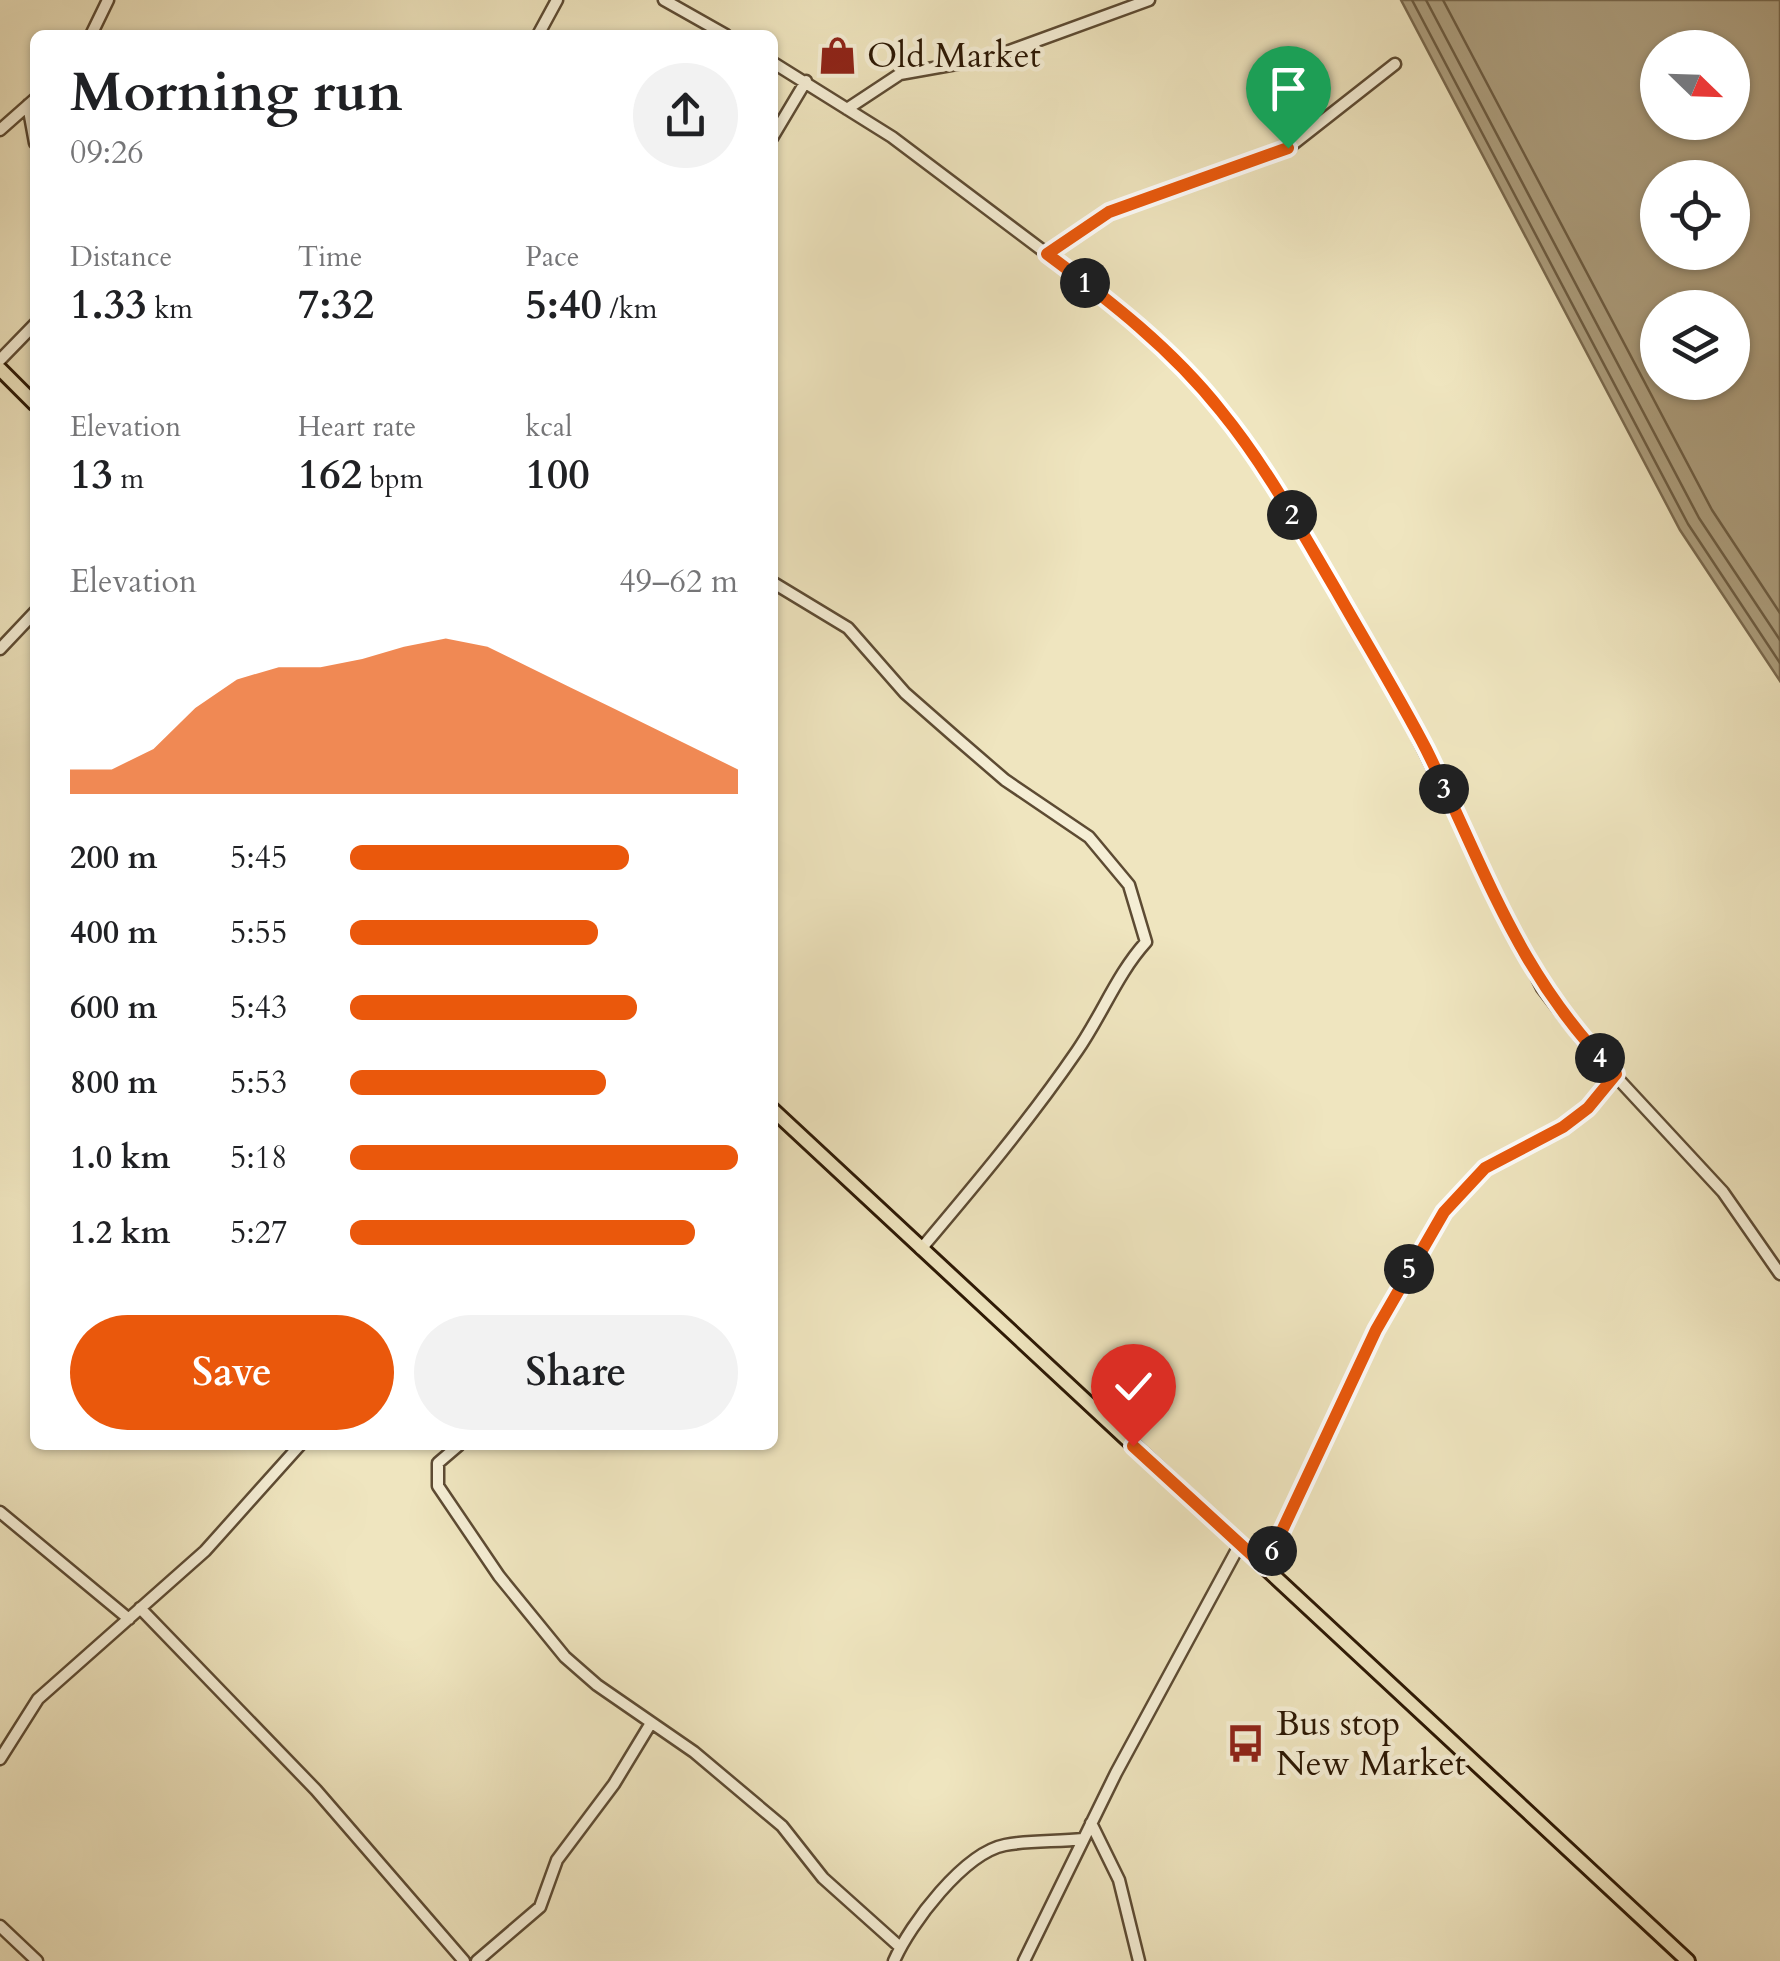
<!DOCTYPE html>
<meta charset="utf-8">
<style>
body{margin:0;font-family:Cardo,serif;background:#f2f2f2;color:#202124;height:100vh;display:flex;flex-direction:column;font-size:38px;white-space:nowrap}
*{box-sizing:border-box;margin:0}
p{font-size:32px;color:#757577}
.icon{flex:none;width:55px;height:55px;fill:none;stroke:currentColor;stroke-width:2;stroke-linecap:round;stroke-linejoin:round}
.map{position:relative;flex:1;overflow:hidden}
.drawer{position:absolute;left:30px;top:30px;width:748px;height:1420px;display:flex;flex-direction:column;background:#fff;border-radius:15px;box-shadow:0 2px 8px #0004}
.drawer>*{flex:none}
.needle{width:65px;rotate:113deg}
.controls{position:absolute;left:1640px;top:30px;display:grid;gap:20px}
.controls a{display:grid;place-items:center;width:110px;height:110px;border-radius:50%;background:#fff;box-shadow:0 2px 8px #0004;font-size:50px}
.pin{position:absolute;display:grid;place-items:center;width:85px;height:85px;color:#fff;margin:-102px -42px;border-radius:50% 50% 50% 0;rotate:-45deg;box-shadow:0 0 10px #0007}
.pin .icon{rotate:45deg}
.km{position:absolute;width:50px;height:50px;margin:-25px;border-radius:50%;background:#222;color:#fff;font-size:28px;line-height:50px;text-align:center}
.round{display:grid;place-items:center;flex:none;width:105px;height:105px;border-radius:52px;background:#f2f2f2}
.summary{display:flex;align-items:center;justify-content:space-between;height:170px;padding:0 40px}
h1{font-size:55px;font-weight:600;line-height:75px}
.metrics{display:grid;grid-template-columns:repeat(3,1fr);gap:15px;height:170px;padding:10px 40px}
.metrics div{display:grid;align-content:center}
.metrics b{font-size:42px;font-weight:600}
.metrics small{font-size:28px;font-weight:400}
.metrics p{font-size:28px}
.chart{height:280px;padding:20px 40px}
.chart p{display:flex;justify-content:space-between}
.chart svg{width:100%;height:180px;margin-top:10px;fill:#ea580c;opacity:.7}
.primary-button{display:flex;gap:20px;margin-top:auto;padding:20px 40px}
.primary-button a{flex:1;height:115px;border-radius:60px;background:#ea580c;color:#fff;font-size:40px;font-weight:600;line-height:115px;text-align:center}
.primary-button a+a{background:#f2f2f2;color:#202124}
ul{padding:0 40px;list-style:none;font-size:32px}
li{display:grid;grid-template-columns:160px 120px 1fr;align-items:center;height:75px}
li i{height:25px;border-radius:12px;background:#ea580c}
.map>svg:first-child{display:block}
.water{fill:#ad9f7f;stroke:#79694e;stroke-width:2.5;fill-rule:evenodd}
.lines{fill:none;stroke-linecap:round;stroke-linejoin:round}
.shore{stroke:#6c5c42;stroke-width:2.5}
.minor-casing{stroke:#5d4b33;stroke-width:15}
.major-casing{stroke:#2c1804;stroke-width:18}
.minor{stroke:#f5eed5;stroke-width:10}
.major{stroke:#efe5bf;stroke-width:12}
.route-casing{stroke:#fff;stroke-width:20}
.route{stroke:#ea580c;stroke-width:12}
.labels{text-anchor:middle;stroke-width:9;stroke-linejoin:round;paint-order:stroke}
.poi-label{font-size:35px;fill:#2c1804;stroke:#f5eed5;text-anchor:start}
</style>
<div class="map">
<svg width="1780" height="1961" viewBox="0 0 1780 1961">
<rect width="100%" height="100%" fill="#efe5bf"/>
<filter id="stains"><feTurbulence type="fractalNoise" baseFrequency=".002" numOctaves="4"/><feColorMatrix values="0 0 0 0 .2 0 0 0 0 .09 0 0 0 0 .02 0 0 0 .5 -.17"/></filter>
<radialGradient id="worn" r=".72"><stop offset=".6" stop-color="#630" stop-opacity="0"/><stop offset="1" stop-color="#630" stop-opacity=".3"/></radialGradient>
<path class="water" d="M1401 0H1780V681L1680 530ZM1658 48H1732V122H1658ZM1658 178H1732V252H1658ZM1658 308H1732V382H1658Z"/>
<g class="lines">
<path class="shore" d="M1412 0 1688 524 1780 663
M1426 0 1699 518 1780 640
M1443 0 1712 510 1780 613"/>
<defs>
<path id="minor" d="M664 0 726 35
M91 35 108 0
M538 35 557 0
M772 62 892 137 1115 305 1163 348 1221 411 1288 507 1398 698 1542 988 1583 1041 1723 1192 1780 1274
M28 105 35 143
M847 109 900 74 990 58 1149 0
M0 130 35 99
M772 138 806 81
M1047 254 1109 212 1288 148 1395 64
M0 360 35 324
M772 582 848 628 905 693 954 736 1005 780 1089 837 1129 885 1146 942C1117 974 1102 1015 1077 1051 1029 1121 975 1185 921 1249
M0 649 35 612
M459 1445 438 1463V1486L499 1576 565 1657 597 1685 694 1752 782 1826 823 1878 900 1947
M0 1512 129 1619
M1265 1567 1376 1329 1444 1212 1485 1168 1563 1127 1588 1108 1615 1074
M140 1608 316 1790 464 1961
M0 1759 38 1699 205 1551 300 1445
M1091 1823 1119 1880 1139 1961
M0 1926 37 1961
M477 1961 540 1907 557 1860 614 1784 651 1723
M894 1961C910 1924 964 1853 1005 1845 1030 1840 1058 1842 1083 1839
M1024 1961 1116 1773 1240 1544"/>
<path id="major" d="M0 369 35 404
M772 1109 1688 1961"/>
</defs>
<use href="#minor" class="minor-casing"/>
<use href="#major" class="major-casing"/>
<use href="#minor" class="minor"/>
<use href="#major" class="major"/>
</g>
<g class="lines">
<defs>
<path id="route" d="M1133 1446 1265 1567 1376 1330 1444 1212 1485 1168 1563 1127 1588 1108 1616 1074C1516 972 1487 872 1426 749 1398 695 1366 643 1336 590 1300 529 1266 466 1221 411 1172 349 1110 301 1047 254L1109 212 1288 148"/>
</defs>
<use href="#route" class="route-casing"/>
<use href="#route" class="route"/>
</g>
<defs>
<symbol id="shop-bare" viewBox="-9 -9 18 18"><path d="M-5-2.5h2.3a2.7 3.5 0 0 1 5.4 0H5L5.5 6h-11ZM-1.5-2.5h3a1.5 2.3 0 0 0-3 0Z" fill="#8f2418" stroke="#f5eed5" stroke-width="2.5" paint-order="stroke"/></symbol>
<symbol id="bus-bare" viewBox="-9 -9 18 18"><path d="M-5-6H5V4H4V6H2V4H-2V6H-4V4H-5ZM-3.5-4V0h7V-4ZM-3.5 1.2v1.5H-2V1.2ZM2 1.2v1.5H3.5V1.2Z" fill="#8f2418" stroke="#f5eed5" stroke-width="2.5" paint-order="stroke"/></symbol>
</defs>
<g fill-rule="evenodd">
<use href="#shop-bare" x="810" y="28" width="55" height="55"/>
<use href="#bus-bare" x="1218" y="1716" width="55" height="55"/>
</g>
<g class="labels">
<g class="poi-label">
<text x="867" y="67">Old Market</text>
<text x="1276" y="1735">Bus stop<tspan x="1276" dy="40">New Market</tspan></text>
</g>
</g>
<rect width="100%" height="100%" filter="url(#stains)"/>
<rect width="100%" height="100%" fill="url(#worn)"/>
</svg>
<div class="controls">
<a><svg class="needle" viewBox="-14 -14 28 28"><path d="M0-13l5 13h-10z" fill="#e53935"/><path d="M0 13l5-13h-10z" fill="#757577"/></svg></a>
<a><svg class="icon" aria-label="locate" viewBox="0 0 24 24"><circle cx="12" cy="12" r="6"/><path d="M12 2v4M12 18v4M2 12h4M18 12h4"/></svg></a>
<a><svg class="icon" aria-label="layers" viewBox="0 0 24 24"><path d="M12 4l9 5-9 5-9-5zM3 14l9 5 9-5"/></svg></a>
</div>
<div class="pin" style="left:1288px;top:148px;background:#1e9e55"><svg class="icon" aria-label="arrive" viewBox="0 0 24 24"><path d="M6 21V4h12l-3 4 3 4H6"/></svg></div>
<div class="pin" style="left:1133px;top:1446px;background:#d93025"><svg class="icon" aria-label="check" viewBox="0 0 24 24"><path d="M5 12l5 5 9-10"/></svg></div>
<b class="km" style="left:1085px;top:283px">1</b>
<b class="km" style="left:1292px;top:515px">2</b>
<b class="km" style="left:1444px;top:789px">3</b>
<b class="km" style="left:1600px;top:1058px">4</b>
<b class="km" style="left:1409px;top:1269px">5</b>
<b class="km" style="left:1272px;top:1551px">6</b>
<section class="drawer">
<div class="summary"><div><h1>Morning run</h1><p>09:26</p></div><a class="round"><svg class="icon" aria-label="share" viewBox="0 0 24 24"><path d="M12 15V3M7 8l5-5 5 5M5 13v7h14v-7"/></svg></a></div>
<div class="metrics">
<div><p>Distance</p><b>1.33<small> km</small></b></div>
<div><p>Time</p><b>7:32</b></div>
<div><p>Pace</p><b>5:40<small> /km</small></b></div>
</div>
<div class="metrics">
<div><p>Elevation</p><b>13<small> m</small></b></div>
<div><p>Heart rate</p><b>162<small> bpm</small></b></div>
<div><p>kcal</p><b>100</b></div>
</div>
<div class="chart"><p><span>Elevation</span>49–62 m</p>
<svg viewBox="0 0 160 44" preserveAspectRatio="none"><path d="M0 44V38L10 38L20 33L30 23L40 16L50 13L60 13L70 11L80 8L90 6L100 8L110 13L120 18L130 23L140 28L150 33L160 38V44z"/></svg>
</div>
<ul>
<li><b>200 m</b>5:45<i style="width:72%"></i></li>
<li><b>400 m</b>5:55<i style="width:64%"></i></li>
<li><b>600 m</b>5:43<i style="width:74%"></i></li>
<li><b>800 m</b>5:53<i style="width:66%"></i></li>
<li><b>1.0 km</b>5:18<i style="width:100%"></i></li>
<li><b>1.2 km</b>5:27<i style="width:89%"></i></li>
</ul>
<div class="primary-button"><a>Save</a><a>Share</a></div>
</section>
</div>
